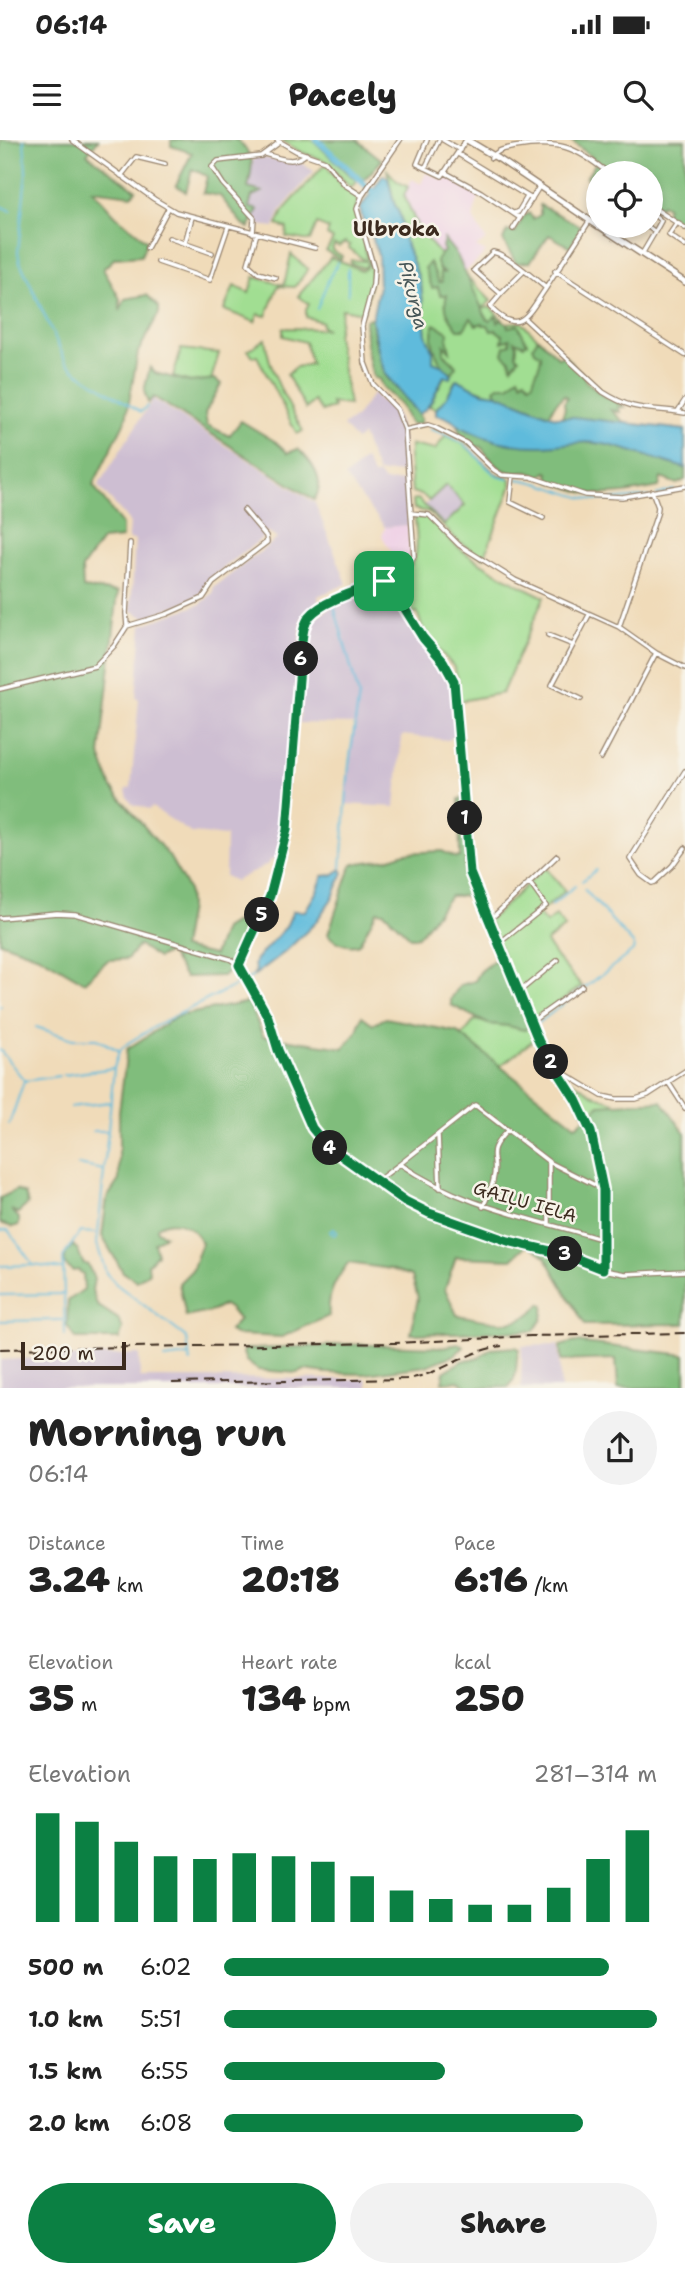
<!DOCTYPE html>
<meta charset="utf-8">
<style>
body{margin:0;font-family:"Shantell Sans",sans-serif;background:#f2f2f2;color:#222;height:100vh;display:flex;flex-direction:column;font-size:26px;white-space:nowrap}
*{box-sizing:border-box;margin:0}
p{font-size:23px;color:#767676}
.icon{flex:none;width:38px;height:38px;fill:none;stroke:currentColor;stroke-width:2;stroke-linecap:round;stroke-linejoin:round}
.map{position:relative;height:1248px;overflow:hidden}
.drawer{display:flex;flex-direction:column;background:#fff;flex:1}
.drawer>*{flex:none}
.buttons{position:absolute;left:586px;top:21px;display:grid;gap:14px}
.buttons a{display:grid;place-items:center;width:77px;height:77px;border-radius:50%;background:#fff;box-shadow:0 4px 10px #0003;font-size:35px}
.scale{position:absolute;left:21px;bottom:18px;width:105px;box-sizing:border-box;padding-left:7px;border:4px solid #3b2a1e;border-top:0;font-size:19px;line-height:24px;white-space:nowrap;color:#3b2a1e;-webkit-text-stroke:5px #f7f3e8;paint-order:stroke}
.pin{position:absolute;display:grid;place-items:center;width:60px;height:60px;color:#fff;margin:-30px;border-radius:14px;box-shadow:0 4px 10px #0006}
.km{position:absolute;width:35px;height:35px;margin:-18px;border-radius:50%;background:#222;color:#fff;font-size:19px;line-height:35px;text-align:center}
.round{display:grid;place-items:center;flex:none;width:74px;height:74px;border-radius:37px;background:#f2f2f2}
.head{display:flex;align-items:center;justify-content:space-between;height:119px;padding:0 28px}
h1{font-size:38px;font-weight:800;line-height:52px}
.metrics{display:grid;grid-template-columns:repeat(3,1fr);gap:10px;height:119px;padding:7px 28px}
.metrics div{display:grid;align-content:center}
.metrics b{font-size:35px;font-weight:800}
.metrics small{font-size:19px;font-weight:400}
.metrics p{font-size:19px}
.chart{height:196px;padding:14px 28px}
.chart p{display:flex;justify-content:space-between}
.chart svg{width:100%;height:126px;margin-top:7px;stroke:#0b8043;stroke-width:6}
.button{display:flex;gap:14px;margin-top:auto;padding:14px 28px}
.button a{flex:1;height:80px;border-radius:42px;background:#0b8043;color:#fff;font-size:28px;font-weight:800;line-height:80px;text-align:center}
.button a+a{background:#f2f2f2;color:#222}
ul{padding:0 28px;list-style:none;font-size:23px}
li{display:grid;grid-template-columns:112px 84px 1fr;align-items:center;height:52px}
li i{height:18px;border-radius:9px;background:#0b8043}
.status{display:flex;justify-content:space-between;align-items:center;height:49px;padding:0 35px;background:#fff;direction:ltr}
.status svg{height:19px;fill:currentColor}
header{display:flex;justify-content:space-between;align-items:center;height:91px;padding:0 28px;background:#fff;font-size:32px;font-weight:800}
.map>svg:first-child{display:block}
.built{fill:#efd0e6}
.industrial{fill:#cdbed2}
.green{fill:#a1de92;stroke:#6e8458;stroke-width:2}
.forest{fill:#80bd7c;stroke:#5e744d;stroke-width:2}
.water{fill:#5ebbdc;stroke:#4c727d;stroke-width:2}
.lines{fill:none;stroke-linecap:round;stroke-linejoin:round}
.stream{stroke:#5ebbdc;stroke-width:2}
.river{stroke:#5ebbdc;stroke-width:6}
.minor-casing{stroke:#96826c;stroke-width:6}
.major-casing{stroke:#96826c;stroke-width:8}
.minor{stroke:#fff;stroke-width:3.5}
.major{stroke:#fff;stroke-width:5}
.rail{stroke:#3b2a1e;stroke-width:2;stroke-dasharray:10 5;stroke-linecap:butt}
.route-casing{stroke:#fff;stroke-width:14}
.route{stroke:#0b8043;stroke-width:9}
.labels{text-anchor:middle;stroke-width:5;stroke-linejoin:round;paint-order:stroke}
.street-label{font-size:18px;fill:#3b2a1e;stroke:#f7f3e8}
.water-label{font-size:19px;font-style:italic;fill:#465657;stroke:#f7f3e8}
.quarter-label{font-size:21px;font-weight:bold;fill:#3b2a1e;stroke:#f7f3e8}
</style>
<div class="status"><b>06:14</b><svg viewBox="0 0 49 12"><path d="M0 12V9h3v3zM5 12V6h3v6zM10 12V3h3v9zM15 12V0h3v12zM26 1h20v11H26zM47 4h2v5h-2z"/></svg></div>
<header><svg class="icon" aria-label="menu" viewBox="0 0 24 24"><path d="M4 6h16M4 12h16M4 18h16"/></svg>Pacely<svg class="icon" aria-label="search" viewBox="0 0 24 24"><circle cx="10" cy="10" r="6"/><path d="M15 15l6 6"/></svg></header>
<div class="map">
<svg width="685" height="1248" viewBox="0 0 685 1248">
<rect width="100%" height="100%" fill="#f7f3e8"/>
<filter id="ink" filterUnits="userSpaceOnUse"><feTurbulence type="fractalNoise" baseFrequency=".0143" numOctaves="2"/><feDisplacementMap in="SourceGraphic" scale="14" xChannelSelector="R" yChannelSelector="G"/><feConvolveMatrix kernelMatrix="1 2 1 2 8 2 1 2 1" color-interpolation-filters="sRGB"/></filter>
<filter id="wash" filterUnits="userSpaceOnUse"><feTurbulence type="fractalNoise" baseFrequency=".00686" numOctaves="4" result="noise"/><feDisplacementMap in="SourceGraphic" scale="28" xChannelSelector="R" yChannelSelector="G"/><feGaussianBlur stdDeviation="1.57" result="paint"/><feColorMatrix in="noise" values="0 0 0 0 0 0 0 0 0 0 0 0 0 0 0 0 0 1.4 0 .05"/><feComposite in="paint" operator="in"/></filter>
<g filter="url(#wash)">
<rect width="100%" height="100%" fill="#f0dbb9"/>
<path class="built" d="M426 33 443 40 448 36 479 55 473 78 486 100 476 107 486 112 460 137 419 90 404 54 412 39 421 44Z
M408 385 410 415 400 426 382 396 385 387Z"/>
<path class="industrial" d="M254 17 299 22 314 31 281 70 274 87 258 85 245 62Z
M374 252 378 259 395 271 402 294 405 329 402 332 378 333 362 295 356 300 343 286 356 277Z
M153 259 315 363 347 444 318 456 319 463 302 478 283 693 277 718 269 721 268 724 235 741 225 736 226 696 191 693 152 667 149 669 132 664 128 658 126 650 131 647 139 559 136 558 142 485 201 464 214 452 213 448 277 399 268 391 261 399 208 440 205 444 206 450 195 458 145 478 131 470 135 400 128 399 130 384 127 378 98 346Z
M365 319 373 336 378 334 384 342 406 341 408 385 385 387 345 337Z
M446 345 466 365 444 385 425 365Z
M378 447 382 448 407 475 452 542 456 595 448 600 402 595 395 667 346 664 355 584 299 583 309 483 331 467Z
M558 1205 561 1248H521L522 1206Z
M139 1214 140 1238 367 1239 368 1248H0V1220Z"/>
<path class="green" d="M281 0H313L351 37 357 40 351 48 326 21 301 12Z
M325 24 342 47 359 57C351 74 361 85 364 102 366 109 366 116 367 124L364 128 350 123 351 120 365 121 349 108 350 105 345 102 339 106 334 104 332 110 342 116 341 119 326 111 333 99 327 95 329 89 317 84 310 101 286 97 287 88 277 85 283 71Z
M387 30 397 41 408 47 404 55 419 90 460 137 464 133 491 161 481 169 490 167 506 183 521 182 560 219 526 267 455 241 446 258 436 269 429 266 445 235 443 226 433 222V211L426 195 421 144 405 101 400 75 394 63Z
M368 110C374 133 370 151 363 173L342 169 337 196 349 265 331 263 334 268 322 271 314 261 306 269 287 235 296 227 311 224 305 202 283 196V188L327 189 321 186 322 182 306 177V170L309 164 298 156 331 117 361 130 365 129 369 122Z
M291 114 308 129 295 147 278 146 266 176 258 174 255 182 224 170 234 146 249 153 254 137 284 145Z
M265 199C270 234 286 261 303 291L297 294 257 216H253L248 210Z
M181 209 219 213 211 240 191 242 173 237Z
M446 295 464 304 495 333 511 339V347L484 418 458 401 429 372 414 369 413 360 418 359 444 385 465 365 446 345 429 361 424 356 412 352 409 316 411 305 435 310Z
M421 375C434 377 440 391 449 399 470 420 517 444 544 457L502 553 460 561 458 539 453 526 437 508 422 486 417 472 411 474 403 458 398 461 389 448 391 440C423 425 417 408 415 377Z
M545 727 565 751 538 774 546 783 556 776 565 787 546 802 557 818 582 846 531 882 488 779 495 775Z
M513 877 529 884 535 899 500 926 462 896 475 880 490 884Z
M565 936 594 955 614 962 591 985 563 938Z"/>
<path class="forest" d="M0 0H98L87 14 136 50 132 55 92 50 116 76 147 101 141 116 115 118 103 129 120 159V171L125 159 147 155 159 167V173L138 212 126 279 93 345 122 385V398L102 400 82 428 83 448 118 452 100 615 112 648 169 716 188 749 189 768 182 808 214 815 224 789 235 782 246 790 245 804 233 815 230 829 223 836 185 837 169 812 158 818 139 805 127 819 108 820 84 842 39 816 0 802Z
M171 0H237C256 17 253 24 248 48L262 52 252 56 249 67 258 70 249 88 243 85 220 56 203 53 207 36 192 29 186 52 176 45 192 13 171 6Z
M319 0H357L382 20 364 40 353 34Z
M570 0H685V85L665 73 667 67 662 64 658 68 651 63V33H598V73L584 66 595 46 586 38 597 21Z
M540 65 582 87 570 107 549 95 530 122 516 123 503 100 507 91 515 93 524 76 529 73 533 79 540 75Z
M444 99 457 115 487 179 490 181 495 176 497 177 498 182 501 179 507 183 508 187 518 185 527 203 524 205 515 201 517 206 516 215 519 218 512 227 510 220 503 214 505 206 510 204V199L502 202 503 196 496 190 491 191 488 185H483V183L476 185 471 178 464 189H458C450 178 442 169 447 155H440L438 147 432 148 425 128 430 122 439 142H442L440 132 446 133 439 129 436 120 444 111 442 107Z
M369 178 372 179 374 196 385 235 418 274 421 279 420 284H411C405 278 405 272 400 265 392 254 384 254 379 239L374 238C367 220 366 200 365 181Z
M435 184 449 193 447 198 450 211 444 205V213L456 226 451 235C439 224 426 200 435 184Z
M538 198 559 218 564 215 584 236 585 241C592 245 592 246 598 252 606 258 616 260 624 267H618L620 272 611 270 625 283 562 277 565 268 564 263 567 258 564 255 555 264 549 275 497 254 495 249 499 246H509L519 236 522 242 525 239 530 244 533 242C535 231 541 227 541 215L535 211 533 206Z
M150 227 155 233 190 242 215 239 221 244 205 273 207 285 229 296 241 281 276 302 288 313 298 309C312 322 327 341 314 360L154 257 148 263 144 251Z
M458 286 486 296 525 305 544 306 574 301 605 304 662 319 685 328V340L677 344 661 338 659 347C636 351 610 357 587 353 574 351 562 345 550 341L549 333 547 332 541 336C533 333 525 330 517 334 499 331 491 320 481 307L473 306 460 297Z
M463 658 466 714 464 730 474 751 471 756H450L418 797H410L384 772 377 771 359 804C349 808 334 803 328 794L352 724 387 719 405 713 442 711 456 718 460 717 459 659Z
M500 815 530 888 524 890 508 886 488 884 451 865V859L460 845 475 841 480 832Z
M249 862 263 896 344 908 357 891 362 876 373 884 386 878 457 892 576 986 600 965 662 961 685 993V1184L585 1185 545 1116 528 1104 512 1119 456 1117 445 1149 457 1175C489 1180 517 1193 540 1164L544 1165 542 1179 534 1191 411 1194 418 1158 412 1136 391 1129 348 1123C335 1141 327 1154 329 1176L282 1197 237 1195 229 1191 239 1180 230 1169 224 1165 213 1171 186 1177 179 1143 192 1130 202 1103C192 1085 175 1076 157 1087V1091L165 1095 154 1103 157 1114 148 1124 149 1132 137 1141 123 1132 102 1096 107 1058 119 1040V971L127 909 178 876Z
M16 1050 25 1054 28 1064 18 1073 11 1070 19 1078V1085L12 1087 0 1083V1058Z
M73 1105 78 1110 83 1123 88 1125 94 1139 92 1150 97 1165 118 1179 123 1189 119 1199H76L67 1186 68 1161 84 1149 83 1134 78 1130 73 1131 64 1124 66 1113Z
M575 1202 685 1215V1248H618L616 1219 561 1221 560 1206Z
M340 1204 441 1207 460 1204 464 1207 454 1215 426 1226 365 1234 326 1233 305 1230 297 1233 258 1230 246 1221 243 1213 245 1209C259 1209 270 1208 284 1207 303 1206 321 1208 340 1204Z
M515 1207 519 1209C514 1223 520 1236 508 1247L469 1248 459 1241 442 1242 444 1232 462 1221 480 1217 491 1209Z"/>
<path class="water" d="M383 35 388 38 394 63 400 75 405 101 421 144 426 195 433 212V222L443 226 452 235 450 238 444 236C437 247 431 270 418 274L386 235 380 219 372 179 379 146 378 115 372 97 364 85 360 69Z
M457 239 482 252 497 254 549 275 557 277H574L685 290V328C659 321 634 311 608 305 584 299 566 305 543 306 516 307 489 301 465 289 458 286 453 280 447 278 443 276 440 276 436 275V269L446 258Z
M341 729 343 733 333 757 315 783 285 812 252 837 256 830 254 825 256 819 286 787 293 771H305L317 751 323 736 332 735Z"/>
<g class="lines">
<path class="stream" d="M24 0 26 33 18 112 20 122 66 222 77 232 141 272 147 266
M0 66 12 71
M348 129V155
M317 169 329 138 338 122
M430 289C444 293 459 300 470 309 483 321 491 337 509 339
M517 339C542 341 565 355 590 359 611 363 630 356 649 357
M657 355 674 350
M334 466 359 556 349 624 341 728
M582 741 596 730
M551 766 575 746
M0 867 1 866
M537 884 633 811 634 805 584 749
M36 887 73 899H97L118 910
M0 910 24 940
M64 935 114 928
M70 967 110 962
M9 985 24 941 59 936
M93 991H106
M78 1025 104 1030
M0 1091 8 1090 33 1125
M332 1094 330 1091 334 1088 337 1092 334 1095
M0 1126 33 1125 62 1129
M0 1155 62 1154
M0 1181 62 1180
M65 1196 63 1117 80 1092 95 1093
M164 1219 188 1216
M190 1222 187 1198 116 1144 106 1133 97 1104 114 928 119 911 128 903 159 884 252 837"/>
<path class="river" d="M317 0 372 51"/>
</g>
</g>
<g filter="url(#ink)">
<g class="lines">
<defs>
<path id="minor" d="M72 0 154 59 176 72 315 108
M277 0 296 11 325 21 345 45 362 56
M427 0 417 24 442 36 466 0
M443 0 460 10
M265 14C279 18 294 25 306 14
M458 14 532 59
M491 18C498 9 505 9 515 7 558 0 575 6 608 33
M425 28 439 0
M446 33 481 52 520 78
M121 36 136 17 165 24
M651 66 685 88
M651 72 661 81 655 92
M514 73 518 72 527 57
M677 83 669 95 685 106
M513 89 539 47
M253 93 254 78 223 44 212 27 218 21 261 16 280 2
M257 93 248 124 258 133 276 138
M169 98 212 113
M185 103 192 77
M147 108 168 69
M493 112C508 115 532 137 546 148 528 174 520 198 490 167L501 154 474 130Z
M642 114 655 92 647 86
M158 122 210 140 228 87
M555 131 685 215
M546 148 590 80
M501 154 524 131
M525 179 603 252C638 274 648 266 685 273
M678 271 685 260
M405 290 428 285 434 287 466 303 494 330 502 335 531 337 585 355 622 357 685 346
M513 336 510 362 543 378
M411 373 429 375 459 405 515 440 619 487 656 513 685 528
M384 441 389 452 410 476 423 498 443 521 454 541 470 733 545 913 557 929 602 956 616 959H636L648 955 685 931
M127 486 126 473 130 403
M619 487 657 374 658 367 652 351
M548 495 573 505
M0 549 95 526 114 506 127 486 167 474 203 458 213 443 267 402 266 396 244 370
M581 559 552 545 589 475
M601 618 656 513
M685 631 630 719 641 735 652 743 655 742 672 726 685 708
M0 778 57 773 75 774 230 819 239 825 263 866 278 910 318 997 392 1052 429 1073 459 1085 508 1101 567 1115 609 1131 625 1134 685 1131
M488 778 495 775 557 716
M498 804 546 766 529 742
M239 825 270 756 287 690 302 502C303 493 304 483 310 476 334 448 399 453 414 416L405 290 397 269 373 244 365 223 362 186 373 145 374 129 357 69 362 56 400 0
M519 852 558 820
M531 882 582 846
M557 929 559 936C569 950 581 965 588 982 603 1019 608 1089 603 1129
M668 942 685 968
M438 994 440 1048
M549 1022V1083
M377 1041 400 1024
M603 1049 549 1022 475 965 400 1024C466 1069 530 1077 604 1100
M483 1067C487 1058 491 1049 493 1041 500 1014 482 1016 508 990"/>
<path id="major" d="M467 0 499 19 598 86
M599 86 685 142"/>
</defs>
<use href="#minor" class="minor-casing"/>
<use href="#major" class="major-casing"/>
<use href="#minor" class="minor"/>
<use href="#major" class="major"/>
<path class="rail" d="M0 1209 395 1203 531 1196 685 1193
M172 1243 406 1239C441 1235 467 1210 502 1206"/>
</g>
</g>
<g class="lines" filter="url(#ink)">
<defs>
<path id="route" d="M384 441 389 452 405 469 423 498 443 521 454 541 470 733 539 902 576 960 591 992 603 1049V1129L567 1115 508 1101 429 1073 405 1061 325 1004 312 988 278 910 268 877 239 825 270 756 287 690 302 502C303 493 304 483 310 476 323 460 364 449 384 441Z"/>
</defs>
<use href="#route" class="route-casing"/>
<use href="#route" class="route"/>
</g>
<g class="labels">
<g class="street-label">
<text transform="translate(525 1062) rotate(16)" y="6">GAIĻU IELA</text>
</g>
<g class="water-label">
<text transform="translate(414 155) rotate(76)" y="7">Piķurga</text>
</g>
<g class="quarter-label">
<text x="396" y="96">Ulbroka</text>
</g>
</g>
</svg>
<div class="buttons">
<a><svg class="icon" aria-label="locate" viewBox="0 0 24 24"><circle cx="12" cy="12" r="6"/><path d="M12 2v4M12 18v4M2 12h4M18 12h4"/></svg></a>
</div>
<div class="scale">200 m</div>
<div class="pin" style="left:384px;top:441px;background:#1e9e55"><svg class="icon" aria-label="arrive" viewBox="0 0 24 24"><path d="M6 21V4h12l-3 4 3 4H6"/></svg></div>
<b class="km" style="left:465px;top:678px">1</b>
<b class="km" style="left:551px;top:922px">2</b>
<b class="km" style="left:565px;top:1114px">3</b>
<b class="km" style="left:330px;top:1008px">4</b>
<b class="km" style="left:262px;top:775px">5</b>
<b class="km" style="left:301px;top:519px">6</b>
</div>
<section class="drawer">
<div class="head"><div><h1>Morning run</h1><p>06:14</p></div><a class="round"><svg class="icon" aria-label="share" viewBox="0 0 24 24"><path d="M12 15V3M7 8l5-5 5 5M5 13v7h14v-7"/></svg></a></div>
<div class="metrics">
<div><p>Distance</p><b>3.24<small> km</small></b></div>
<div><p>Time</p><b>20:18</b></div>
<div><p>Pace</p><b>6:16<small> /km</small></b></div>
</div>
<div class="metrics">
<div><p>Elevation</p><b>35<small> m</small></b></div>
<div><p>Heart rate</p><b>134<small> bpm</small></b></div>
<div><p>kcal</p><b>250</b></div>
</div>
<div class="chart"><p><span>Elevation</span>281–314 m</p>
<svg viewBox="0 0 160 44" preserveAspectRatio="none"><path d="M5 44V6M15 44V9M25 44V16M35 44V21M45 44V22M55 44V20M65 44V21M75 44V23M85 44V28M95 44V33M105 44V36M115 44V38M125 44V38M135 44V32M145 44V22M155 44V12"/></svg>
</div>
<ul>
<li><b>500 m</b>6:02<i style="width:89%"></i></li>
<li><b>1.0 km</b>5:51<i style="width:100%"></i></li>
<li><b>1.5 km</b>6:55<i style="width:51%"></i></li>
<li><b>2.0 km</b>6:08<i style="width:83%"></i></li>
</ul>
<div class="button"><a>Save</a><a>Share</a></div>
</section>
